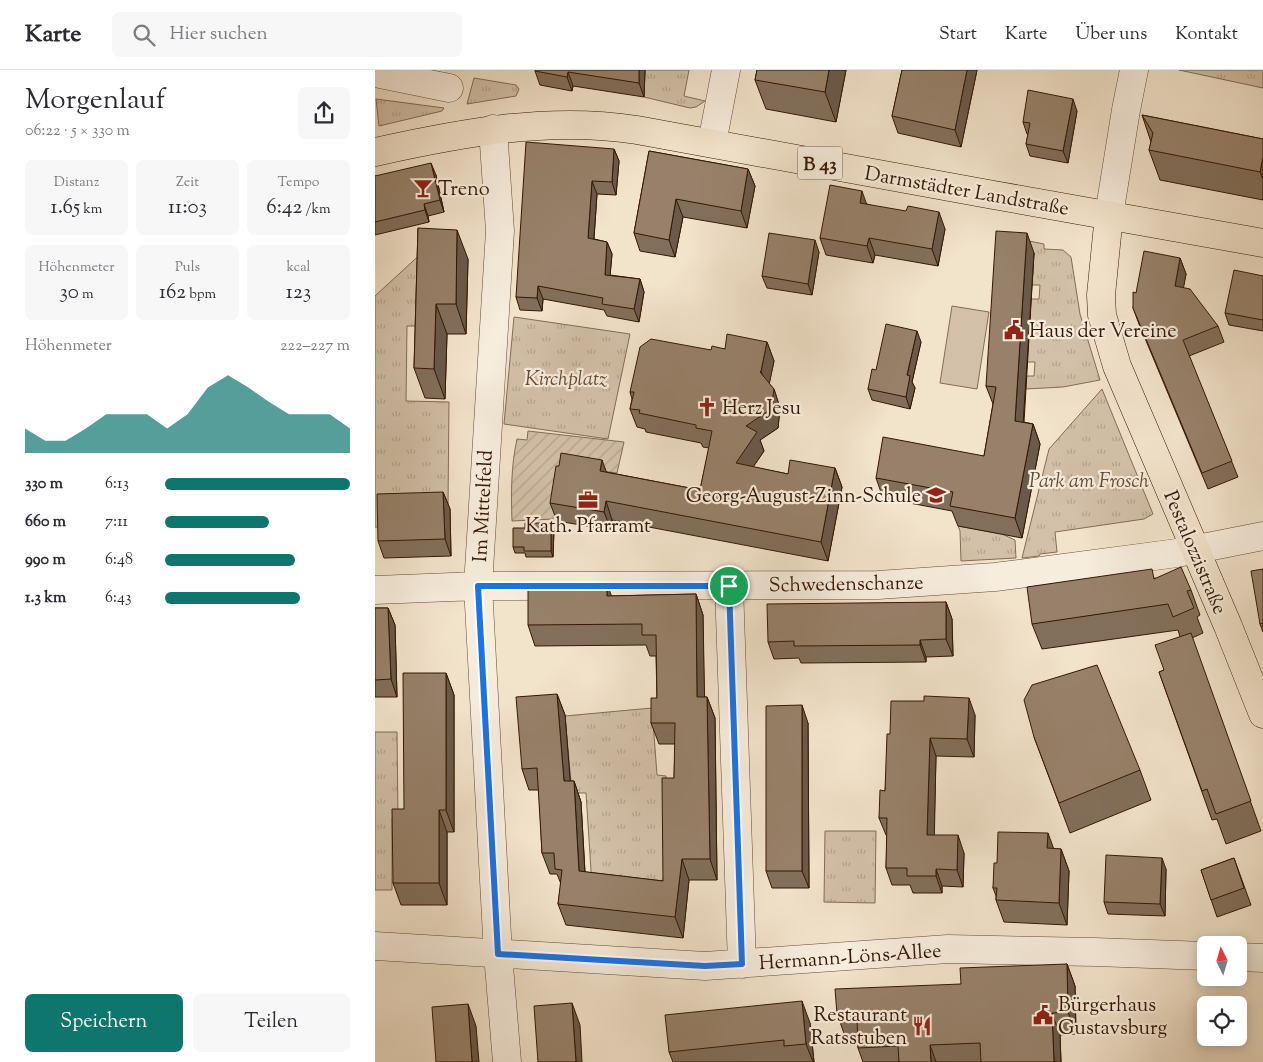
<!DOCTYPE html>
<html lang="de">
<meta charset="utf-8">
<style>
body{margin:0;font-family:"Sorts Mill Goudy",serif;background:#f7f7f7;color:#2b2b33;height:100vh;display:flex;flex-direction:column;font-size:19px;white-space:nowrap}
*{box-sizing:border-box;margin:0}
p{font-size:16px;color:#7c7c81}
.icon{flex:none;width:28px;height:28px;fill:none;stroke:currentColor;stroke-width:2;stroke-linecap:round;stroke-linejoin:round}
.map{position:relative;flex:1;overflow:hidden}
.details{display:flex;flex-direction:column;background:#fff;width:375px}
.details>*{flex:none}
.needle{width:32px;rotate:355deg}
.controls{position:absolute;left:822px;top:866px;display:grid;gap:10px}
.controls a{display:grid;place-items:center;width:50px;height:50px;border-radius:8px;background:#fff;box-shadow:0 2px 12px #0003;font-size:25px}
.pin{position:absolute;display:grid;place-items:center;width:42px;height:42px;color:#fff;margin:-21px;border:2px solid #fff;border-radius:50%;box-shadow:0 1px 5px #0007}
.round{display:grid;place-items:center;flex:none;width:52px;height:52px;border-radius:8px;background:#f7f7f7}
.summary{display:flex;align-items:center;justify-content:space-between;height:85px;padding:0 25px}
h1{font-size:28px;font-weight:600;line-height:38px}
.figures{display:grid;grid-template-columns:repeat(3,1fr);gap:8px;height:85px;padding:5px 25px}
.figures div{display:grid;align-content:center;border-radius:8px;background:#f7f7f7;text-align:center}
.figures b{font-size:21px;font-weight:600}
.figures small{font-size:14px;font-weight:400}
.figures p{font-size:14px}
.chart{height:140px;padding:10px 25px}
.chart p{display:flex;justify-content:space-between}
.chart svg{width:100%;height:90px;margin-top:5px;fill:#0f766e;opacity:.7}
.primary-button{display:flex;gap:10px;margin-top:auto;padding:10px 25px}
.primary-button a{flex:1;height:58px;border-radius:8px;background:#0f766e;color:#fff;font-size:20px;font-weight:600;line-height:58px;text-align:center}
.primary-button a+a{background:#f7f7f7;color:#2b2b33}
ul{padding:0 25px;list-style:none;font-size:16px}
li{display:grid;grid-template-columns:80px 60px 1fr;align-items:center;height:38px}
li i{height:12px;border-radius:6px;background:#0f766e}
header{display:flex;align-items:center;gap:30px;box-sizing:border-box;height:70px;padding:0 25px;background:#fff;border-bottom:1px solid #e1e1e2}
header strong{font-size:24px}
nav{display:flex;gap:28px;margin-inline-start:auto;font-size:18px}
.search{width:350px;height:45px;background:#f7f7f7;display:flex;align-items:center;gap:12px;box-sizing:border-box;padding:0 18px;border-radius:8px;color:#7c7c81;font-size:19px}
main{display:flex;flex:1;min-height:0}
.map>svg:first-child{display:block}
.grass{fill:url(#grass-tufts);stroke:#846c54}
.garden{fill:url(#garden-furrows);stroke:#846c54}
.pitch{fill:#d2c0a8;stroke:#846c54}
.lines{fill:none;stroke-linecap:round;stroke-linejoin:round}
.minor-casing{stroke:#644a33;stroke-width:29}
.major-casing{stroke:#351700;stroke-width:29}
.minor{stroke:#f7eddd;stroke-width:28}
.major{stroke:#f2e3cb;stroke-width:28}
.wall{fill:#826f5b;stroke:#351700}
.shaded-wall{fill:#6a5a4a;stroke:#351700}
.building{fill:#97816a;stroke:#351700}
.route-casing{stroke:#fff;stroke-width:10}
.route{stroke:#1a73e8;stroke-width:6}
.labels{text-anchor:middle;stroke-width:4.5;stroke-linejoin:round;paint-order:stroke}
.shield{fill:#f7eddd;stroke:#6f5742;stroke-width:1}
.shield-label{font-size:19px;font-weight:bold;fill:#351700}
.poi-label{font-size:20px;fill:#351700;stroke:#f7eddd;text-anchor:start}
.street-label{font-size:20px;fill:#351700;stroke:#f7eddd}
.park-label{font-size:20px;font-style:italic;fill:#644a32;stroke:#f7eddd}
</style>
<header>
<strong>Karte</strong>
<div class="search"><svg class="icon" aria-label="search" viewBox="0 0 24 24"><circle cx="10" cy="10" r="6"/><path d="M15 15l6 6"/></svg>Hier suchen</div>
<nav><a>Start</a><a>Karte</a><a>Über uns</a><a>Kontakt</a></nav>
</header>
<main>
<section class="details">
<div class="summary"><div><h1>Morgenlauf</h1><p>06:22 · 5 × 330 m</p></div><a class="round"><svg class="icon" aria-label="share" viewBox="0 0 24 24"><path d="M12 15V3M7 8l5-5 5 5M5 13v7h14v-7"/></svg></a></div>
<div class="figures">
<div><p>Distanz</p><b>1.65<small> km</small></b></div>
<div><p>Zeit</p><b>11:03</b></div>
<div><p>Tempo</p><b>6:42<small> /km</small></b></div>
</div>
<div class="figures">
<div><p>Höhenmeter</p><b>30<small> m</small></b></div>
<div><p>Puls</p><b>162<small> bpm</small></b></div>
<div><p>kcal</p><b>123</b></div>
</div>
<div class="chart"><p><span>Höhenmeter</span>222–227 m</p>
<svg viewBox="0 0 160 44" preserveAspectRatio="none"><path d="M0 44V32L10 38L20 38L30 32L40 25L50 25L60 25L70 32L80 25L90 12L100 6L110 12L120 19L130 25L140 25L150 25L160 32V44z"/></svg>
</div>
<ul>
<li><b>330 m</b>6:13<i style="width:100%"></i></li>
<li><b>660 m</b>7:11<i style="width:56%"></i></li>
<li><b>990 m</b>6:48<i style="width:70%"></i></li>
<li><b>1.3 km</b>6:43<i style="width:73%"></i></li>
</ul>
<div class="primary-button"><a>Speichern</a><a>Teilen</a></div>
</section>
<div class="map">
<svg width="888" height="992" viewBox="0 0 888 992">
<defs>
<pattern id="grass-tufts" width="24" height="20" patternUnits="userSpaceOnUse" patternTransform="scale(1.25)"><rect width="24" height="20" fill="#d2c0a8"/><path d="M3 7l-1-3M5 7V3M7 7l1-3M15 17l-1-3M17 17v-4M19 17l1-3" fill="none" stroke="#b5a48f"/></pattern>
<pattern id="garden-furrows" width="10" height="10" patternUnits="userSpaceOnUse" patternTransform="scale(1.25)"><rect width="10" height="10" fill="#d2c0a8"/><path d="M-1 1l2-2M0 10L10 0M9 11l2-2" fill="none" stroke="#b5a48f"/></pattern>
</defs>
<rect width="100%" height="100%" fill="#f2e3cb"/>
<filter id="stains"><feTurbulence type="fractalNoise" baseFrequency=".004" numOctaves="4"/><feColorMatrix values="0 0 0 0 .2 0 0 0 0 .09 0 0 0 0 .02 0 0 0 .5 -.17"/></filter>
<radialGradient id="worn" r=".72"><stop offset=".6" stop-color="#630" stop-opacity="0"/><stop offset="1" stop-color="#630" stop-opacity=".3"/></radialGradient>
<path class="grass" d="M270 0H314L309 26 330 31 321 37 315 38 269 27Z
M804 0H888V18Z
M99 8 141 15 144 19 141 26 92 34Z
M1 29 69 38 67 41 4 56Z
M629 166 669 174V179L688 180 696 187 705 244 725 310 688 317 651 319V306H659L660 292H652L656 229H664L665 215H657L659 183Z
M50 180 49 256H32L31 331 74 332 73 436 4 457H0V226Z
M139 247 255 264 233 369 129 354Z
M727 319 778 444 769 449 680 462 682 482 665 484 664 486 647 488 674 379Z
M583 456 627 464 640 470 641 488 586 491 585 461Z
M277 638 282 705 291 706 296 825 217 816 211 723H197L190 646Z
M0 662H22L23 748H17V820H0Z
M450 761H501L500 833 449 832Z"/>
<path class="garden" d="M153 361 249 372 242 403 187 396 179 449 137 451C136 423 136 396 142 369L152 370Z"/>
<path class="pitch" d="M577 236 614 242 602 319 565 313Z"/>
<g class="lines">
<defs>
<path id="minor" d="M0 3 74 18
M118 59 125 161 103 516 123 884 132 992
M337 73 351 0
M734 145 751 40 759 0
M354 516 367 894
M0 520 103 516 503 515 620 507 674 500 802 483 888 466
M0 876 330 896 573 879 720 882 831 886
M864 887 888 888"/>
<path id="major" d="M0 82C86 63 174 46 262 60L613 124 888 173
M734 145 726 225 727 245 742 296 853 556 888 644"/>
</defs>
<use href="#minor" class="minor-casing"/>
<use href="#major" class="major-casing"/>
<use href="#minor" class="minor"/>
<use href="#major" class="major"/>
</g>
<path class="wall" d="M270 0 269 27 198 16 197 21 165 15 160 1Z
M382 0H471L461 52 391 39 380 10Z
M527 0H602L586 77 523 63 517 46Z
M702 41 693 93 655 86 651 74 653 64H652L648 52Z
M767 45 888 69V130L785 110 774 80 776 72Z
M239 79 244 91 241 125 222 124 219 169 232 172 237 184 235 205 265 209 269 222 264 252 232 246 229 240 168 229 167 241 145 240 141 227Z
M274 81 373 99 380 116 372 158 308 147 300 187 265 181 259 163Z
M61 105 69 142 53 146 54 152 0 165V106Z
M492 134 570 159 563 196 500 185 498 193 451 185 445 168Z
M43 158 93 189 91 264H72L70 329 50 328 39 298Z
M444 182 437 225 392 218 387 206Z
M659 183 649 352 658 354 665 374 647 468 583 456 577 441 508 428 501 408 609 386 618 334 611 316Z
M805 188 811 204 808 218 843 256 849 272 814 286 863 407 833 419 764 254 758 238 761 223Z
M888 206V261L854 255 850 243Z
M392 272 399 291 394 314 399 319 405 338 403 358 385 370 389 381 378 397 413 404 460 398 467 417 453 491 237 450 236 460 182 451 175 433 231 402 325 420 334 378 328 377 326 373 271 362 270 359 262 357 255 339 257 329 255 322 336 280 350 279Z
M546 272 537 312 540 318 535 339 497 330 493 319 501 300Z
M68 422 75 439 76 486 9 488 3 471Z
M176 453 179 459 178 487H151L150 483H140L138 477 150 458Z
M888 499V562L885 554Z
M780 508 816 520 825 545 822 547 828 563 817 568 886 761 851 774 842 749 837 750 784 602 789 600 805 567 803 560 667 579 657 554Z
M321 524 328 545 329 627H332L340 648 342 810H314L308 868 191 855 183 834 186 814 182 804H175L167 783 164 720H154L147 699 182 624 190 645 195 711H199L206 732 210 802 288 811 299 708 300 674H284L276 653 282 628 281 586H275L271 575 160 576 153 555 236 526Z
M571 532 577 549 578 586 551 587V592L426 593 424 588 399 589 393 572Z
M0 538H13L20 555 22 627H0Z
M71 603 79 625V762H72V835H26L18 813 29 739Z
M600 645 599 687 561 686 559 765 589 783 588 817 567 816V823H538L535 815H517L511 798 512 765H511L504 748 510 721 515 664Z
M433 653 434 818H397L391 801Z
M659 667 765 700 776 730 695 763Z
M679 779H686L694 801 692 855 629 852 621 830V826L618 818 622 793Z
M859 788 876 835 842 847 826 800Z
M791 799 790 846 733 844 729 832Z
M692 894 700 916 701 964 685 965 686 992H488L483 978V965L470 966 462 944 586 914Z
M435 953 439 992H298L294 982Z"/>
<path class="shaded-wall" d="M264 0H270L269 27 264 13Z
M454 0H471L461 52 450 22Z
M592 0H602L586 77 580 60Z
M193 2 198 16 197 21 192 7Z
M698 29 702 41 693 93 688 81Z
M239 79 244 91 241 125 237 112Z
M888 87V110L885 102Z
M56 93 61 105 69 142 65 130Z
M373 99 380 116 372 158 366 141Z
M217 111 222 124 218 181 213 168Z
M487 121 493 138 485 133Z
M301 129 308 147 300 187 294 170Z
M49 134 53 146 54 152 50 140Z
M564 142 570 159 563 196 557 179Z
M82 160 93 189 91 264 81 234Z
M652 163 659 183 647 371 640 351Z
M494 168 500 185 498 193 492 176Z
M440 170 444 182 437 225 433 214Z
M232 172 237 184 234 217 230 205Z
M805 188 811 204 806 232 800 216Z
M265 209 269 222 264 252 259 239Z
M163 216 168 229 167 241 162 228Z
M61 234 72 264 70 329 59 299Z
M542 261 546 272 537 312 540 318 535 339 531 327 532 305Z
M392 272 399 291 393 320 386 301Z
M399 319 405 338 403 358 385 370 389 381 368 412 361 393 371 356Z
M658 354 665 374 647 468 640 448Z
M227 390 234 409 225 401Z
M460 398 467 417 453 491 446 472Z
M68 422 75 439 76 486 70 469Z
M231 431 237 450 236 460 229 442Z
M176 453 179 459 178 487 176 481Z
M232 514 240 535 232 526Z
M321 524 328 545 330 648 322 627Z
M571 532 577 549 578 586 571 569Z
M13 538 20 555 22 627 16 609Z
M545 570 551 587V592L545 575Z
M71 603 79 625V762L71 740Z
M182 624 190 645 197 732 189 711Z
M332 627 340 648 342 810 335 789Z
M594 628 600 645 599 687 592 669Z
M427 635 433 653 434 818 427 801Z
M555 668 561 686 559 782 552 765Z
M199 711 206 732 211 822 204 801Z
M64 740 72 762V835L64 813Z
M673 763 681 785 672 778Z
M583 765 589 783 588 817 582 800Z
M686 779 694 801 692 855 684 833Z
M787 788 791 799 790 846 785 834Z
M307 789 314 810 308 868 300 847Z
M561 799 567 816V823L561 806Z
M692 894 700 916 701 964 693 942Z
M427 931 435 953 439 992H438L431 974Z
M197 933 205 955 207 992H201Z
M93 934 101 956 104 992H97Z
M677 943 685 965 686 992H679Z
M555 975 561 992H556Z"/>
<path class="building" d="M160 0H264V13L193 2 192 7 160 1Z
M382 0H454L450 22 380 10Z
M527 0H592L580 60 517 46Z
M653 20 698 29 688 81 651 74 655 53 648 52Z
M767 45 888 69V87L885 102 774 80 778 63Z
M151 72 239 79 237 112 217 111 213 168 232 172 230 205 265 209 259 239 227 234 228 228 163 216 162 228 141 227Z
M274 81 373 99 366 141 301 129 294 170 259 163Z
M56 93 65 130 49 134 50 140 0 152V106Z
M455 115 487 121 485 133 531 141 533 136 564 142 557 179 494 168 492 176 445 168Z
M43 158 82 160 81 234H61L59 299 39 298Z
M621 161 652 163 640 351 658 354 640 448 575 436 578 422 501 408 508 367 609 386 621 317 611 316Z
M394 163 440 170 433 214 387 206Z
M769 181 805 188 800 216 815 219 843 256 808 270 857 391 827 403 758 238V222L761 223Z
M859 200 888 206V250L850 243Z
M511 254 542 261 532 305 535 306 531 327 493 319 497 299 501 300Z
M352 264 392 272 386 301 385 302 399 319 396 339 371 356 382 362 361 393 413 404 415 390 460 398 446 472 231 431 229 442 175 433 181 396H184L186 383 227 390 225 401 325 420 337 361 321 358V355L264 343 265 340 255 339 259 322H255L265 277 276 269 336 280 337 276 350 279Z
M68 422 70 469 3 471 2 424Z
M150 453H176V481H149V477H138V458H150Z
M806 497 816 520 812 521 819 538 798 547 793 534 657 554 652 517 777 499 779 509Z
M888 499V553L885 554 876 501Z
M153 514H232V526L321 524 322 627H332L335 789H307L300 847 183 834 187 800 180 799 179 783H167L162 698 147 699 141 627 182 624 189 711H199L204 801 288 811 287 708H299L300 653H276V628H282L281 565H267V554L153 555Z
M571 532V569L545 570V575L419 576V571L393 572 392 534Z
M0 538H13L16 609 0 610Z
M816 563 876 731 841 744 832 719 827 721 784 602 789 600 780 575Z
M722 595 765 700 684 733 659 667 649 630 657 615Z
M28 603H71V740H64V813H18L17 739H29Z
M549 626 594 628 592 669 555 668 552 765H583L582 800 561 799V806H532V798H511L512 748H504L505 720 510 721 512 664H515L516 631H549Z
M427 635V801H391V636Z
M623 762 673 763 672 778 686 779 684 833 621 830 622 818H618L619 793H622Z
M731 785 787 788 785 834 729 832Z
M859 788 869 818 836 830 826 800Z
M692 894 693 942 677 943 679 992H606L605 973 555 975 556 992H524L523 976 483 978 482 947H479L478 943 462 944 460 919 586 914 585 898Z
M427 931 431 974 409 976V970L294 982 290 945Z
M197 933 201 992H163L159 936Z
M93 934 97 992H61L57 937Z"/>
<g class="lines">
<defs>
<path id="route" d="M103 516H354L367 894 330 896 123 884Z"/>
</defs>
<use href="#route" class="route-casing"/>
<use href="#route" class="route"/>
</g>
<defs>
<symbol id="bar-bare" viewBox="-9 -9 18 18"><path d="M-6-5H6L.8 .8V4.5H3.5V6h-7V4.5H-.8V.8Z" fill="#8f2418" stroke="#f7eddd" stroke-width="2.5" paint-order="stroke"/></symbol>
<symbol id="civic-bare" viewBox="-9 -9 18 18"><path d="M-.6-6.5H3V-4.5H.6V-3L4-1V1h2V6H-6V1h2V-1L-.6-3ZM-1.2 2.5V6h2.4V2.5Z" fill="#8f2418" stroke="#f7eddd" stroke-width="2.5" paint-order="stroke"/></symbol>
<symbol id="church-bare" viewBox="-9 -9 18 18"><path d="M-1.2-6h2.4v3.5h3.3v2.4h-3.3V6h-2.4V-.1h-3.3v-2.4h3.3Z" fill="#8f2418" stroke="#f7eddd" stroke-width="2.5" paint-order="stroke"/></symbol>
<symbol id="school-bare" viewBox="-9 -9 18 18"><path d="M0-5L7-2L0 1L-7-2ZM-4 1L0 2.5L4 1V4Q0 6-4 4Z" fill="#8f2418" stroke="#f7eddd" stroke-width="2.5" paint-order="stroke"/></symbol>
<symbol id="office-bare" viewBox="-9 -9 18 18"><path d="M-6-3h4V-5.5h4V-3h4V5H-6ZM-1-4.5V-3h2v-1.5ZM-6 0V1H6V0Z" fill="#8f2418" stroke="#f7eddd" stroke-width="2.5" paint-order="stroke"/></symbol>
<symbol id="restaurant-bare" viewBox="-9 -9 18 18"><path d="M-5-6h1v4h1v-4h1v4h1v-4h1v5L-1.5 .5V6h-2V.5L-5-1ZM5-6V6H3V1.5H1.5Q1.5-4 5-6Z" fill="#8f2418" stroke="#f7eddd" stroke-width="2.5" paint-order="stroke"/></symbol>
</defs>
<g fill-rule="evenodd">
<use href="#bar-bare" x="34" y="104" width="28" height="28"/>
<use href="#civic-bare" x="625" y="246" width="28" height="28"/>
<use href="#church-bare" x="318" y="323" width="28" height="28"/>
<use href="#school-bare" x="547" y="411" width="28" height="28"/>
<use href="#office-bare" x="199" y="416" width="28" height="28"/>
<use href="#civic-bare" x="654" y="931" width="28" height="28"/>
<use href="#restaurant-bare" x="533" y="942" width="28" height="28"/>
</g>
<g class="labels">
<rect class="shield" x="422.5" y="76.5" width="45" height="33" rx="4"/>
<g class="shield-label">
<text x="445" y="100">B 43</text>
</g>
<g class="poi-label">
<text x="63" y="125">Treno</text>
<text x="654" y="267">Haus der Vereine</text>
<text x="347" y="344">Herz Jesu</text>
<text x="546" y="432" text-anchor="end">Georg-August-Zinn-Schule</text>
<text x="213" y="462" text-anchor="middle">Kath. Pfarramt</text>
<text x="683" y="941">Bürgerhaus<tspan x="683" dy="23">Gustavsburg</tspan></text>
<text x="532" y="951" text-anchor="end">Restaurant<tspan x="532" dy="23">Ratsstuben</tspan></text>
</g>
<g class="street-label">
<text transform="translate(592 120) rotate(10)" y="7">Darmstädter Landstraße</text>
<text transform="translate(107 436) rotate(-87)" y="7">Im Mittelfeld</text>
<text transform="translate(821 482) rotate(67)" y="7">Pestalozzistraße</text>
<text transform="translate(471 513) rotate(-1)" y="7">Schwedenschanze</text>
<text transform="translate(475 886) rotate(-4)" y="7">Hermann-Löns-Allee</text>
</g>
<g class="park-label">
<text x="191" y="315">Kirchplatz</text>
<text x="714" y="417">Park am Frosch</text>
</g>
</g>
<rect width="100%" height="100%" filter="url(#stains)"/>
<rect width="100%" height="100%" fill="url(#worn)"/>
</svg>
<div class="controls">
<a><svg class="needle" viewBox="-14 -14 28 28"><path d="M0-13l5 13h-10z" fill="#e53935"/><path d="M0 13l5-13h-10z" fill="#7c7c81"/></svg></a>
<a><svg class="icon" aria-label="locate" viewBox="0 0 24 24"><circle cx="12" cy="12" r="6"/><path d="M12 2v4M12 18v4M2 12h4M18 12h4"/></svg></a>
</div>
<div class="pin" style="left:354px;top:516px;background:#1e9e55"><svg class="icon" aria-label="arrive" viewBox="0 0 24 24"><path d="M6 21V4h12l-3 4 3 4H6"/></svg></div>
</div>
</main>
